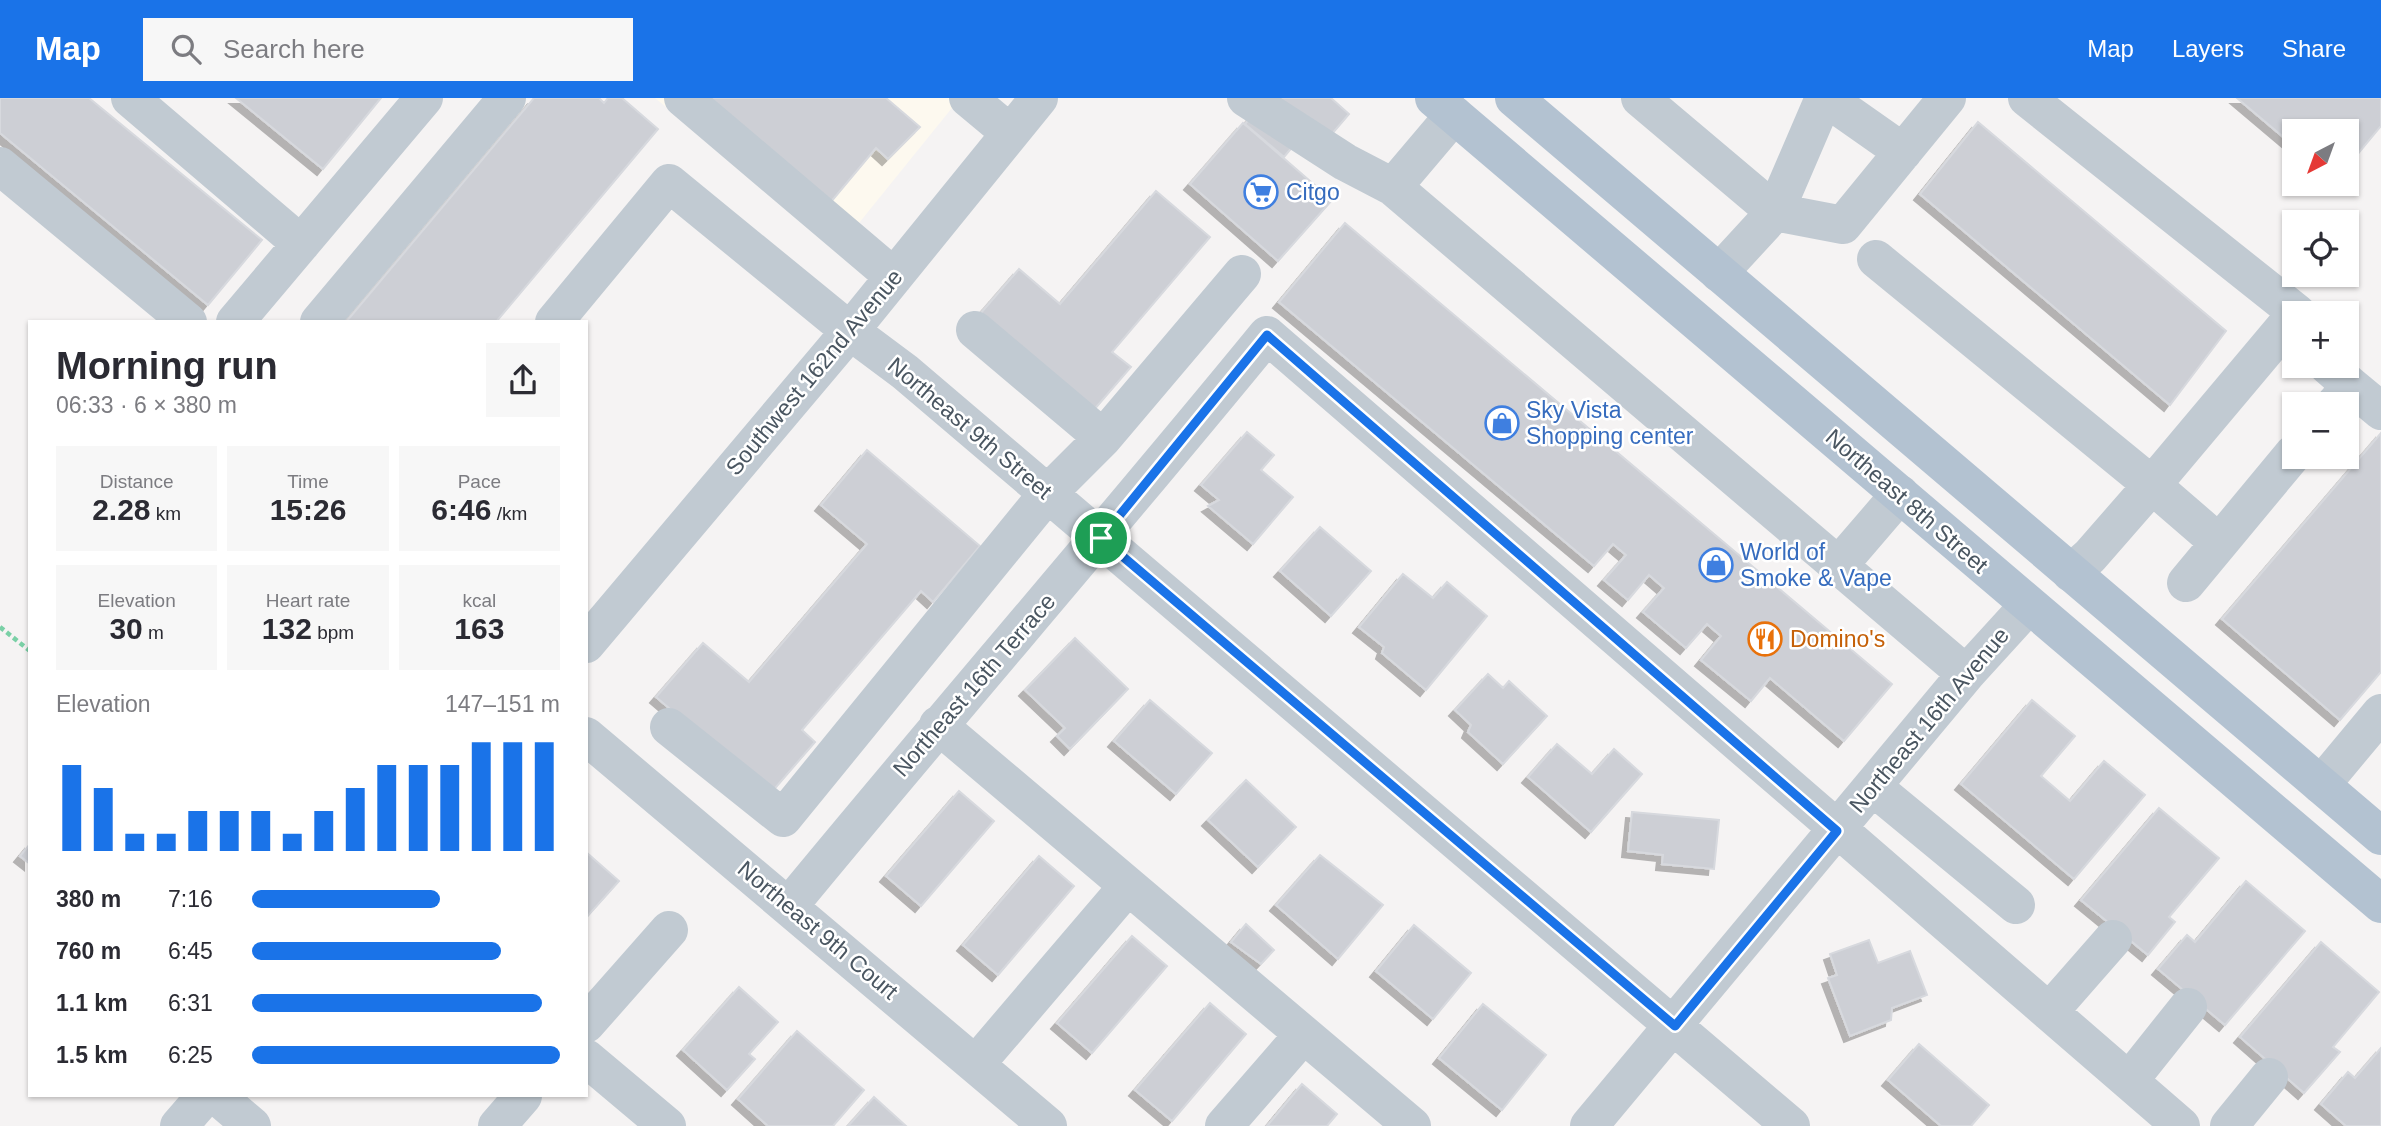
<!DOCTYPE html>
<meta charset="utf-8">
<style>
body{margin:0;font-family:Arial,sans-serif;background:#f7f7f7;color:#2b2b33;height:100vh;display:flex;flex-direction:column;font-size:26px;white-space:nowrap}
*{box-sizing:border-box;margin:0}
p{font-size:23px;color:#7c7c81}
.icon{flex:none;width:38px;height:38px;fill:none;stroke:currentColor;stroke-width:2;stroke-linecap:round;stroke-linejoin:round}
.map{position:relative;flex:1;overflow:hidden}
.sheet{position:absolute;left:28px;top:222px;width:560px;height:777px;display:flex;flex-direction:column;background:#fff;border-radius:0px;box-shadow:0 2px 5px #0004}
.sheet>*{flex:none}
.needle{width:46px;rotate:221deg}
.fabs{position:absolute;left:2282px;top:21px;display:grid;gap:14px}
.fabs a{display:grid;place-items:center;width:77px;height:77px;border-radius:0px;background:#fff;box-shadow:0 2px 5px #0004;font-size:35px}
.pin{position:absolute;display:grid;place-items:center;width:60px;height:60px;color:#fff;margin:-30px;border:4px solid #fff;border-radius:50%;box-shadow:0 2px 7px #0007}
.round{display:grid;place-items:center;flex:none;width:74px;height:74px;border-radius:0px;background:#f7f7f7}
.overview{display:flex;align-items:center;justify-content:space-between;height:119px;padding:0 28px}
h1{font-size:38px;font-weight:700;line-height:52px}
.figures{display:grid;grid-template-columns:repeat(3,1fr);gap:10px;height:119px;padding:7px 28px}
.figures div{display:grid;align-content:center;border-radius:0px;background:#f7f7f7;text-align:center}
.figures b{font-size:30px;font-weight:700}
.figures small{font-size:19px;font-weight:400}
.figures p{font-size:19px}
.chart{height:196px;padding:14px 28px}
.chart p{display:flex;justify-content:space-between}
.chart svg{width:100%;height:126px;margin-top:7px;stroke:#1a73e8;stroke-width:6}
ul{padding:0 28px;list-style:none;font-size:23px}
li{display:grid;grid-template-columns:112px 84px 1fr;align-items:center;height:52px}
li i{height:18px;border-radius:9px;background:#1a73e8}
header{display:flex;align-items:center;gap:42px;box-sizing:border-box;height:98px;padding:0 35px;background:#1a73e8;color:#fff}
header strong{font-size:33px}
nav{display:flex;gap:38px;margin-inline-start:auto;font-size:24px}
.search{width:490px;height:63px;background:#f7f7f7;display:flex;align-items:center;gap:18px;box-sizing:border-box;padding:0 24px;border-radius:0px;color:#7c7c81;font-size:26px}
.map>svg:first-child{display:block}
.commercial{fill:#fdf9ef}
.building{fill:#cdcfd5;stroke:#d7d9de;stroke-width:2;filter:url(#shadow)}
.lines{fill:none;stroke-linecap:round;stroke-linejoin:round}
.path{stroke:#7ad0a6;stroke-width:4.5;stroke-dasharray:5 3.5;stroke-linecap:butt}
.minor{stroke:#c1cad2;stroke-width:38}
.major{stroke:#b3c2d1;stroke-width:38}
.route-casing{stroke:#fff;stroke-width:14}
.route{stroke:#1a73e8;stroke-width:9}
.labels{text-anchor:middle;stroke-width:5;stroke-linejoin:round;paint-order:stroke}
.shop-label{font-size:23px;fill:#366cbe;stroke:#fff;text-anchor:start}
.street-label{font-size:23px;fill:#4a5661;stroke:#fff}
.food-label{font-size:23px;fill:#c56008;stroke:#fff;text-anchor:start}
</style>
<header>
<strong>Map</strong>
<div class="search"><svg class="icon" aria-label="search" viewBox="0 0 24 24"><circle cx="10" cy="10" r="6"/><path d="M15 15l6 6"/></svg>Search here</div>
<nav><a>Map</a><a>Layers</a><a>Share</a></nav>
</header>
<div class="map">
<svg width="2381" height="1028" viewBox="0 0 2381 1028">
<defs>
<filter id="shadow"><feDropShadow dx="-6" dy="6" stdDeviation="0" flood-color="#0004"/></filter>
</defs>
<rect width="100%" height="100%" fill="#f5f3f3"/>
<path class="commercial" d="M655 0H960L838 151Z"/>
<path class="building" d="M0 0H89L262 142 208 207 0 35Z
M236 0H381L323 71Z
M534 0H599L604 5 608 0H622L658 31 496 224H346Z
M705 0H886L920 29 888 61 876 50 830 105Z
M1267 0H1331L1349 16 1325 44 1308 30 1284 59 1245 26Z
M2237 0H2381V28L2347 69V33H2294V48Z
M1978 24 2226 233 2170 307 1920 96Z
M1243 25 1332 102 1278 163 1190 86Z
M1156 93 1210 139 1112 254 1131 269 1086 321 973 224 1019 171 1060 206Z
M1345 125 1892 586 1844 643 1770 580 1751 603 1701 562 1721 538 1707 526 1686 550 1643 514 1664 490 1649 477 1628 502 1604 482 1626 457 1613 446 1594 468 1279 204Z
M1247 334 1274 357 1261 372 1293 399 1253 446 1208 408 1219 402 1201 387Z
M2381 335V574L2340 622 2222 521Z
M867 352 980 448 933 504 921 493 802 632 815 644 770 696 656 599 703 545 749 584 867 446 821 407Z
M1320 429 1371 473 1331 518 1280 473Z
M1403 476 1433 500 1447 484 1487 518 1426 592 1382 555 1384 549 1359 529Z
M1075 540 1128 591 1070 651 1057 638 1065 630 1025 592Z
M1488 576 1503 590 1509 583 1547 618 1503 666 1468 634 1471 627 1455 612Z
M1150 602 1212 655 1176 696 1114 643Z
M2032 602 2075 638 2041 678 2070 703 2104 663 2145 697 2074 781 1961 686Z
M1557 646 1592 676 1614 651 1642 676 1591 734 1528 679Z
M1246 682 1296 729 1258 769 1208 722Z
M959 693 994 723 921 808 886 778Z
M2159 710 2219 760 2169 819 2175 824 2148 857 2081 802Z
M1632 714 1719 722 1714 771 1662 766 1663 757 1628 753Z
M30 746V766L20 758Z
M586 754 619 783 586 820Z
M1320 757 1383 807 1338 861 1276 807Z
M1039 758 1074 788 998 877 963 847Z
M2246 783 2305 833 2225 927 2158 871 2187 837 2195 844Z
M1246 826 1274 852 1261 866 1231 844Z
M1414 827 1471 875 1433 921 1376 873Z
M1132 838 1167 868 1092 955 1057 925Z
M1869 842 1878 865 1910 853 1927 897 1892 910 1891 922 1850 938 1828 880 1837 877 1830 856Z
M2321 844 2379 894 2333 949 2340 954 2304 995 2240 939Z
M739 889 778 924 749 956 755 961 727 992 683 952Z
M1210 905 1246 936 1172 1023 1135 992Z
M1483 906 1546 957 1502 1012 1439 960Z
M797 933 864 992 833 1028H768L738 1001Z
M1919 946 1989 1007 1971 1028H1941L1888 982Z
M2381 950V1028H2346L2321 1006 2348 974 2355 980Z
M1302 986 1337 1016 1327 1028H1267Z
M874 999 906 1028H848Z"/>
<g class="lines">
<path class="path" d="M0 529 30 553"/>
<path class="minor" d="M130 0 301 146
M683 0 894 179
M968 0 1010 35
M1246 0 1345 64 1393 89
M1640 0 1775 114 1824 0
M1826 0 1903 54
M2027 0 2297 215
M1454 17 1393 89 1966 576
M0 68 188 224
M1876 161 2152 387 2090 458 2071 475
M1719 175 1775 114 1843 127 1947 0
M235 224 424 0
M319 224 507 0
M554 224 669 85 850 233 905 274 1791 1028
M975 232 1103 340
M2328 268 2351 288 2335 306
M2351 288 2381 313
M2219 445 2152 387 2284 230 2294 239
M1839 467 1900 396
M2186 485 2294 355
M586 546 850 233 1039 0
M938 627 1412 1028
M669 629 783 720 1048 395 1103 340 1242 176
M586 638 1048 1028
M2321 687 2381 615
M1873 689 2016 807
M789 808C947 616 1110 429 1267 237L2181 1028
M2049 914 2113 841
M586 926 669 832
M586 960 667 1028
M976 966 1127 789
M2129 983 2188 909
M217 998 252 1028
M179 1028 205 998
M497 1028 523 998
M1224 1028 1303 937
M1589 1028 1966 576 2028 508
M2229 1028 2269 979"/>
<path class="major" d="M1434 0 2381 806
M1514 0 2381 738"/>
</g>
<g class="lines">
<defs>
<path id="route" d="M1267 237 1837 733 1675 928 1101 440Z"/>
</defs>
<use href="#route" class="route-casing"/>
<use href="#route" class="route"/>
</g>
<defs>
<symbol id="supermarket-ring" viewBox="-11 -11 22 22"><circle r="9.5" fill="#fff" stroke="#3f7fe0" stroke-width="1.5"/><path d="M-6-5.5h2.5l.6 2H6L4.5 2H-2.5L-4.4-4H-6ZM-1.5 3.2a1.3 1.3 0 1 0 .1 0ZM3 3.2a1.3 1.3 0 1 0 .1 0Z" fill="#3f7fe0"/></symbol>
<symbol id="shop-ring" viewBox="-11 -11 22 22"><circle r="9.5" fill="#fff" stroke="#3f7fe0" stroke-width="1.5"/><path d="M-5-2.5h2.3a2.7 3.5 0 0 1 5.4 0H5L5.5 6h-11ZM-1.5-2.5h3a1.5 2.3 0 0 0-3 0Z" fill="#3f7fe0"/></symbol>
<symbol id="restaurant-ring" viewBox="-11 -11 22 22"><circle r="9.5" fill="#fff" stroke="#e8710a" stroke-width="1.5"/><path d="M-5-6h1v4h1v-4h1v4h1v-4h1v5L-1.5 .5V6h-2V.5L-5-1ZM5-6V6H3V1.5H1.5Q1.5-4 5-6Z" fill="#e8710a"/></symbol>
</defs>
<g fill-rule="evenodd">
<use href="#supermarket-ring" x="1242" y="75" width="38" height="38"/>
<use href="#shop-ring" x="1483" y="306" width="38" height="38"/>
<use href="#shop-ring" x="1697" y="448" width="38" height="38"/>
<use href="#restaurant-ring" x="1746" y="522" width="38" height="38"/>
</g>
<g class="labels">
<g class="shop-label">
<text x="1286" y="102">Citgo</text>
<text x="1526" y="320">Sky Vista<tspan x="1526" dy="26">Shopping center</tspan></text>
<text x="1740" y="462">World of<tspan x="1740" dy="26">Smoke &amp; Vape</tspan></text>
</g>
<g class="street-label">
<text transform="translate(814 274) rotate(-50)" y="8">Southwest 162nd Avenue</text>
<text transform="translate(970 330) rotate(40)" y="8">Northeast 9th Street</text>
<text transform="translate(1907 403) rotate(41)" y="8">Northeast 8th Street</text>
<text transform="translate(974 587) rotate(-49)" y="8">Northeast 16th Terrace</text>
<text transform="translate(1929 622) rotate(-50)" y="8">Northeast 16th Avenue</text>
<text transform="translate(818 832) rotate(40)" y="8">Northeast 9th Court</text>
</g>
<g class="food-label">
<text x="1790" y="549">Domino's</text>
</g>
</g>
</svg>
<div class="fabs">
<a><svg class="needle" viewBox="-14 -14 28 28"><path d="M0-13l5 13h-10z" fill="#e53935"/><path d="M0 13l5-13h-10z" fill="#7c7c81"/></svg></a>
<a><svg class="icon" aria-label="locate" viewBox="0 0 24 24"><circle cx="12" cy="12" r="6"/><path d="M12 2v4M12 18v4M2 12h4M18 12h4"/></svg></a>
<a>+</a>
<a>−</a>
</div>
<div class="pin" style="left:1101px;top:440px;background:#1e9e55"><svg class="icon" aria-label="arrive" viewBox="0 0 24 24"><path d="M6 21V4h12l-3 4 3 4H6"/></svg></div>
<section class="sheet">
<div class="overview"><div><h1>Morning run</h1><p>06:33 · 6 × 380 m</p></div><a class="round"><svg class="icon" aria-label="share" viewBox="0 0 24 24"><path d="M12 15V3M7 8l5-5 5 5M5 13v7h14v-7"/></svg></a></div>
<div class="figures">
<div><p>Distance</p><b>2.28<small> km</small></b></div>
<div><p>Time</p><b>15:26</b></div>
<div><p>Pace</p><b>6:46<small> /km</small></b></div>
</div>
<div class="figures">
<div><p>Elevation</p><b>30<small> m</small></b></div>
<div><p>Heart rate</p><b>132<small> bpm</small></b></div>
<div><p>kcal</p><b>163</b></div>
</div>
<div class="chart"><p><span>Elevation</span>147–151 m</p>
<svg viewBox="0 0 160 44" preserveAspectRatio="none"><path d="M5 44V14M15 44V22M25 44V38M35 44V38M45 44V30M55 44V30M65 44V30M75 44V38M85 44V30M95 44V22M105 44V14M115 44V14M125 44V14M135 44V6M145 44V6M155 44V6"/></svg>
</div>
<ul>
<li><b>380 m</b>7:16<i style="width:61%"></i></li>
<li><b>760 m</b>6:45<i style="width:81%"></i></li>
<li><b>1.1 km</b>6:31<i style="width:94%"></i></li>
<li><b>1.5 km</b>6:25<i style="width:100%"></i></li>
</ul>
</section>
</div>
